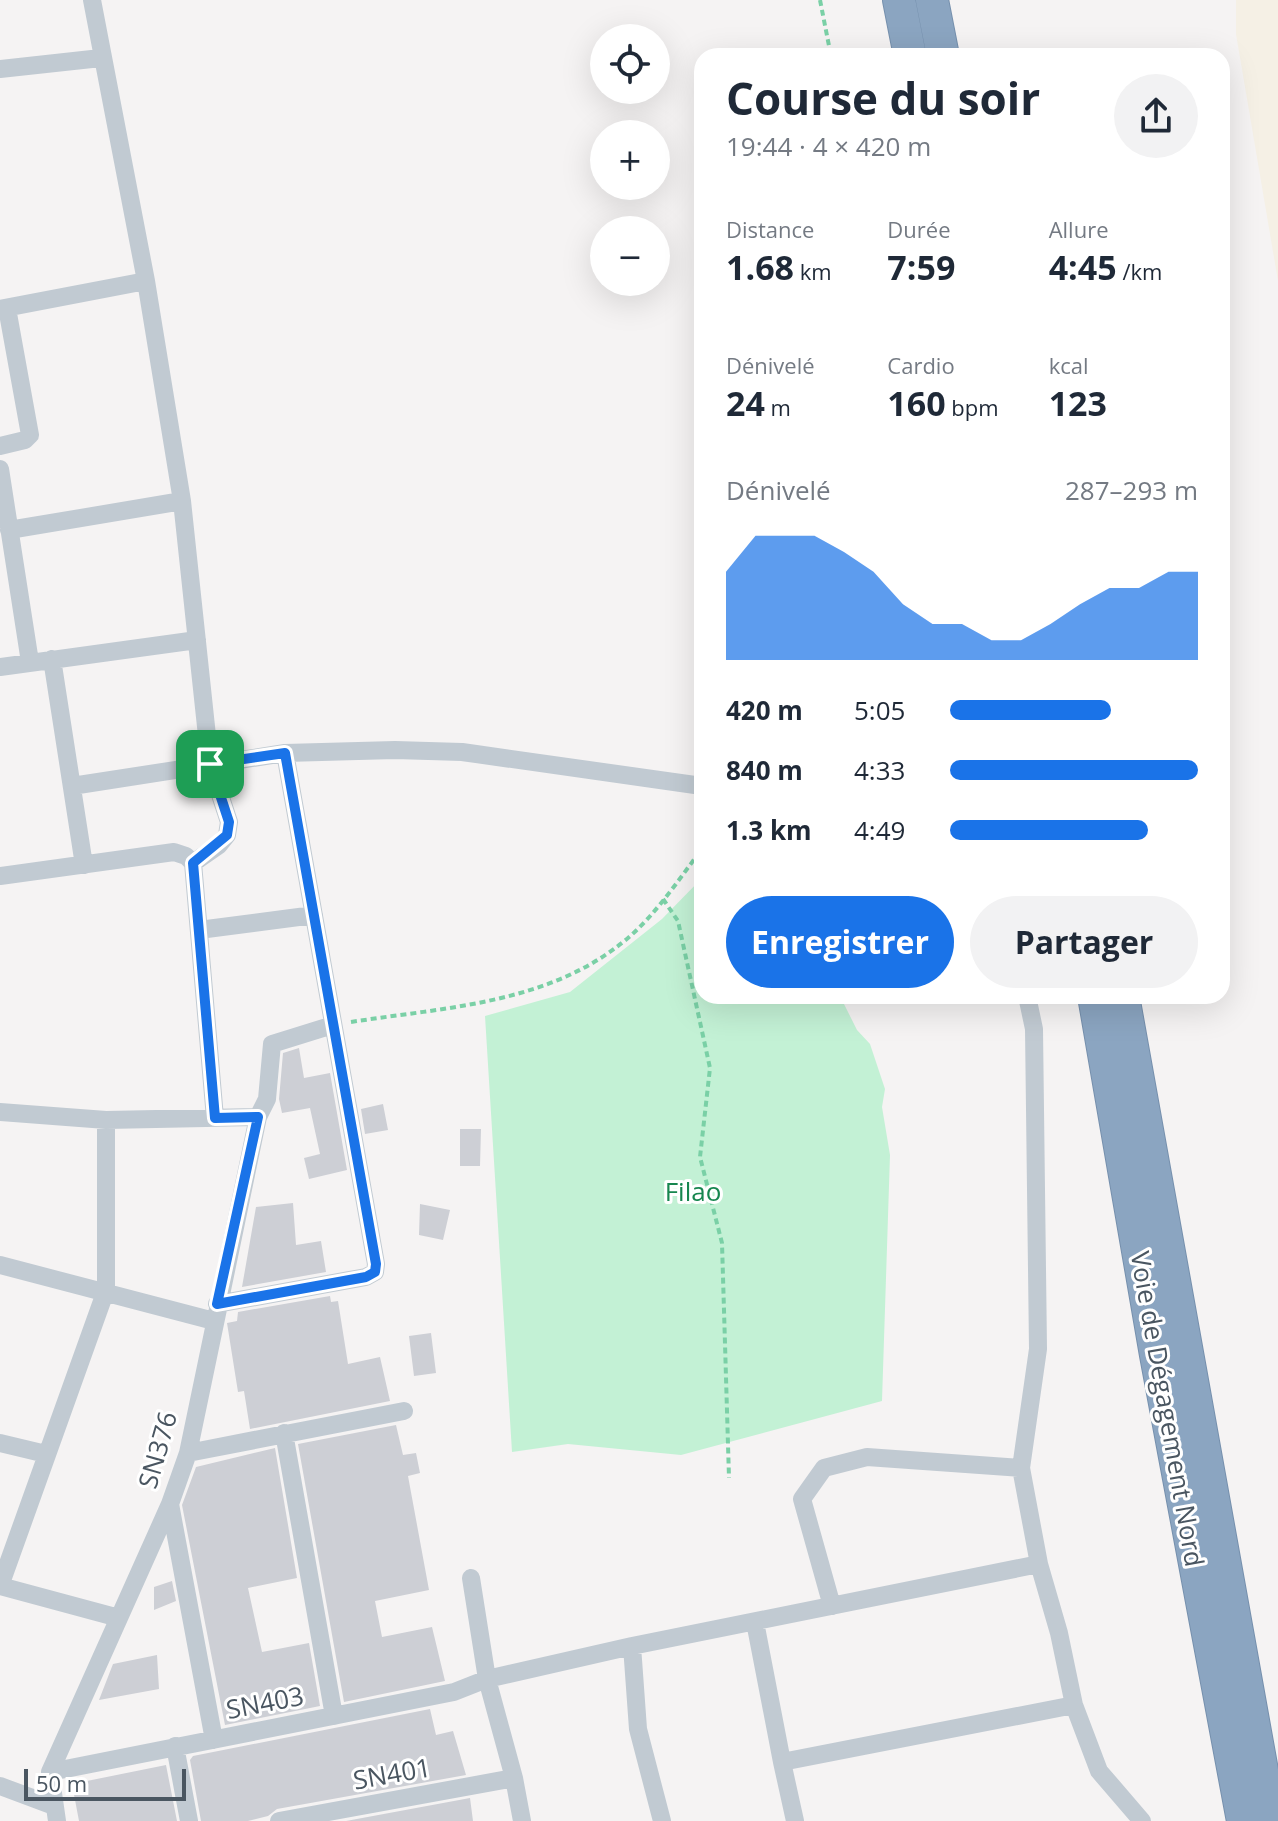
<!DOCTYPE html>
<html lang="fr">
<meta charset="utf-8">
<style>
body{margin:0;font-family:"Open Sans",sans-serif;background:#f2f2f3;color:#1f2937;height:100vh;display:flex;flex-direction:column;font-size:30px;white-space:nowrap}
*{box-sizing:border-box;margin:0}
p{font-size:26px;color:#747a83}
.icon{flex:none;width:44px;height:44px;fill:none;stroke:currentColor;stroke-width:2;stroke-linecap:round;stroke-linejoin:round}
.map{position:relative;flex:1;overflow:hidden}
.sheet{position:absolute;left:694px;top:48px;width:536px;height:956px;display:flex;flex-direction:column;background:#fff;border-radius:24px;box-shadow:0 8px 32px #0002}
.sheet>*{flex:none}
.fabs{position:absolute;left:590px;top:24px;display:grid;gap:16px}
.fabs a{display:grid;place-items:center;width:80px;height:80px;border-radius:50%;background:#fff;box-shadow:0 8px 32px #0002;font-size:40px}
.scale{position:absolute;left:24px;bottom:20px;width:162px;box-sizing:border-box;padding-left:8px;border:4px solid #4a5661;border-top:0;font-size:22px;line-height:28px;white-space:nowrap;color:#4a5661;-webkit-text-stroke:6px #fff;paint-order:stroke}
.pin{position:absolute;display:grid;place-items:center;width:68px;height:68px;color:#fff;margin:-34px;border-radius:16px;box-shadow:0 4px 12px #0006}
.round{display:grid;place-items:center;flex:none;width:84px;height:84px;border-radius:42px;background:#f2f2f3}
.summary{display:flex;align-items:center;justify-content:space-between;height:136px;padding:0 32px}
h1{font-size:44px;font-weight:700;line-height:60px}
.figures{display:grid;grid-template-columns:repeat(3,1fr);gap:12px;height:136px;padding:8px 32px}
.figures div{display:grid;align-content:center}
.figures b{font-size:34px;font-weight:700}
.figures small{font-size:22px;font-weight:400}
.figures p{font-size:22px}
.chart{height:224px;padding:16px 32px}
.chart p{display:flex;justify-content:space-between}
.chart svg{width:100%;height:144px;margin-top:8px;fill:#1a73e8;opacity:.7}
.primary-button{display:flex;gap:16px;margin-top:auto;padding:16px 32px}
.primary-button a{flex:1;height:92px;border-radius:48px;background:#1a73e8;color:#fff;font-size:32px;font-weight:700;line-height:92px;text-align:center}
.primary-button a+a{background:#f2f2f3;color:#1f2937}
ul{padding:0 32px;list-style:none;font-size:26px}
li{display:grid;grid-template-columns:128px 96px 1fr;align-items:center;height:60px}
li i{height:20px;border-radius:10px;background:#1a73e8}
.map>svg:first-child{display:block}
.green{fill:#c3f1d5}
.sand{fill:#f5f0e5}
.building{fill:#cdcfd5}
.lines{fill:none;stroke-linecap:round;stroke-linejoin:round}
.highway-casing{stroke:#7690ad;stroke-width:34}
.path{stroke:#7ad0a6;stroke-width:4;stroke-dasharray:6 4;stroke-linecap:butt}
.street{stroke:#c1cad2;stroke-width:18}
.highway{stroke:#8ba5c1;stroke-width:32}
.route-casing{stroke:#fff;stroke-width:16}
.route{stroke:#1a73e8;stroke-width:10}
.labels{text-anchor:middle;stroke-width:6;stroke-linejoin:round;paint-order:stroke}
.park-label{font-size:26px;fill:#17864f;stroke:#fff}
.street-label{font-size:26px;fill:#4a5661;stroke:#fff}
</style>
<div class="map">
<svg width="1278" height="1821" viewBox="0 0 1278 1821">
<rect width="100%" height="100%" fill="#f5f3f3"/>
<path class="green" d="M702 878V996H840L857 1030 870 1044 885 1089 882 1107 890 1155 882 1401 681 1455 568 1444 512 1452 485 1016 570 992 662 919Z"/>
<path class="sand" d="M1236 0H1278V281L1236 34Z"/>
<path class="building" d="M299 1048 304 1078 330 1073 347 1170 309 1179 304 1158 320 1154 310 1108 282 1113 279 1099 283 1053Z
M383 1104 388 1130 365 1134 361 1109Z
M460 1129H481L480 1166H460Z
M293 1203 296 1245 321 1241 326 1272 242 1287 256 1207Z
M420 1204 450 1210 443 1240 419 1235Z
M330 1296 331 1302 338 1301 348 1364 380 1357 390 1401 250 1429 244 1391 238 1392 227 1323 237 1321 238 1312Z
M431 1333 436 1373 414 1376 409 1336Z
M396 1425 403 1455 416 1453 420 1473 408 1476 429 1590 375 1601 382 1637 432 1627 445 1681 344 1702 298 1444Z
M275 1448 297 1578 248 1588 262 1652 309 1643 320 1706 225 1725 182 1505 196 1467Z
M172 1581 176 1601 154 1610V1587Z
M157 1655 159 1689 99 1700 113 1664Z
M430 1709 436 1735 453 1731 466 1775 277 1809 268 1816 248 1821H201L190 1760 193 1756Z
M166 1765 177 1821H79L72 1784Z
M470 1798 473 1821H346Z"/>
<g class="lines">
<defs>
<path id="highway" d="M899 0 910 56
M932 0 943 56
M1094 996 1156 1355 1243 1821
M1123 996 1271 1821"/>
</defs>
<use href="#highway" class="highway-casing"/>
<path class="path" d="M820 0 831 56
M663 899 678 921 710 1068 700 1157 722 1243 729 1478
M351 1022C447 1007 550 1004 628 938 657 913 679 879 702 849"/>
<path class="street" d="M92 0 146 281 182 501 210 764 229 822 227 835 219 845 193 863
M0 69 101 58
M0 309 146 281
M0 446 25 440 30 435 7 308
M0 469 30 662
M9 530 182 501
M52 659 84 865
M0 667 197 640
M72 786 285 753 395 750 462 752 702 786
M0 876 174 852 186 856 193 863 215 1118
M199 930 314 915
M1027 996 1034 1029 1038 1349 1021 1468 1039 1564 1059 1633 1074 1705 1099 1771 1142 1821
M0 1112 106 1120 258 1117 188 1453 170 1504 50 1772 57 1821
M258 1117 267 1099 272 1044 333 1025
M0 1265 214 1321
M217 1304 366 1277 375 1272 376 1264 285 753
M284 1433 334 1716
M0 1443 46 1454
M188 1453 404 1411
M170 1504 214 1740
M471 1578 487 1679 514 1778 522 1821
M0 1586 106 1290V1120
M0 1586 119 1618
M832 1606 802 1499 824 1468 867 1457 1021 1468
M755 1622 782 1762
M632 1646 638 1729 662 1821
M175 1746 189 1821
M50 1772 454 1692 487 1679 632 1646 1039 1564
M0 1786 54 1806
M279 1821 514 1778
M795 1821 782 1762 1074 1705"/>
<use href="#highway" class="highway"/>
</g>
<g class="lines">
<defs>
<path id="route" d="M285 753 376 1264 375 1272 366 1277 217 1304 258 1117 215 1118 193 863 227 835 229 822 210 764Z"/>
</defs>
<use href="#route" class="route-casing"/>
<use href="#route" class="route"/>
</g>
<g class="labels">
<g class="park-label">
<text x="693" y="1201">Filao</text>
</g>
<g class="street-label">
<text transform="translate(1167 1409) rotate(80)" y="9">Voie de Dégagement Nord</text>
<text transform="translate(158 1450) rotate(-74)" y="9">SN376</text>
<text transform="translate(265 1703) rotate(-11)" y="9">SN403</text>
<text transform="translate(392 1774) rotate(-10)" y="9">SN401</text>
</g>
</g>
</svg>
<div class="fabs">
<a><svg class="icon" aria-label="locate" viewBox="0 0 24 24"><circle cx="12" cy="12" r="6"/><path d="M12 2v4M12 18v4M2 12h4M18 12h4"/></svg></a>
<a>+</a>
<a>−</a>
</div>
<div class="scale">50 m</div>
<div class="pin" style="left:210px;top:764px;background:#1e9e55"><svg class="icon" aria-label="arrive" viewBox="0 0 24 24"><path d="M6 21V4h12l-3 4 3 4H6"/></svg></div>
<section class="sheet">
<div class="summary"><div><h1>Course du soir</h1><p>19:44 · 4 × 420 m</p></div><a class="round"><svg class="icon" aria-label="share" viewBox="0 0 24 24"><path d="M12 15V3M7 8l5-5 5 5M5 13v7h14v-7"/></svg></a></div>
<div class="figures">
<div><p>Distance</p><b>1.68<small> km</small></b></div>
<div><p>Durée</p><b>7:59</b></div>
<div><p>Allure</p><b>4:45<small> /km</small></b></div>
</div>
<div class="figures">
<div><p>Dénivelé</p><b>24<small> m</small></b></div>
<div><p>Cardio</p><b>160<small> bpm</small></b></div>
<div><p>kcal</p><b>123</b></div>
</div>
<div class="chart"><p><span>Dénivelé</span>287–293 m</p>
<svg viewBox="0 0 160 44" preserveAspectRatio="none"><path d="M0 44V17L10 6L20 6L30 6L40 11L50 17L60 27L70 33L80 33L90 38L100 38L110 33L120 27L130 22L140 22L150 17L160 17V44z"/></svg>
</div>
<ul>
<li><b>420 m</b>5:05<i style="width:65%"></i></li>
<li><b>840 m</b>4:33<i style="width:100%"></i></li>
<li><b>1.3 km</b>4:49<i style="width:80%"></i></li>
</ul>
<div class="primary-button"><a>Enregistrer</a><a>Partager</a></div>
</section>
</div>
